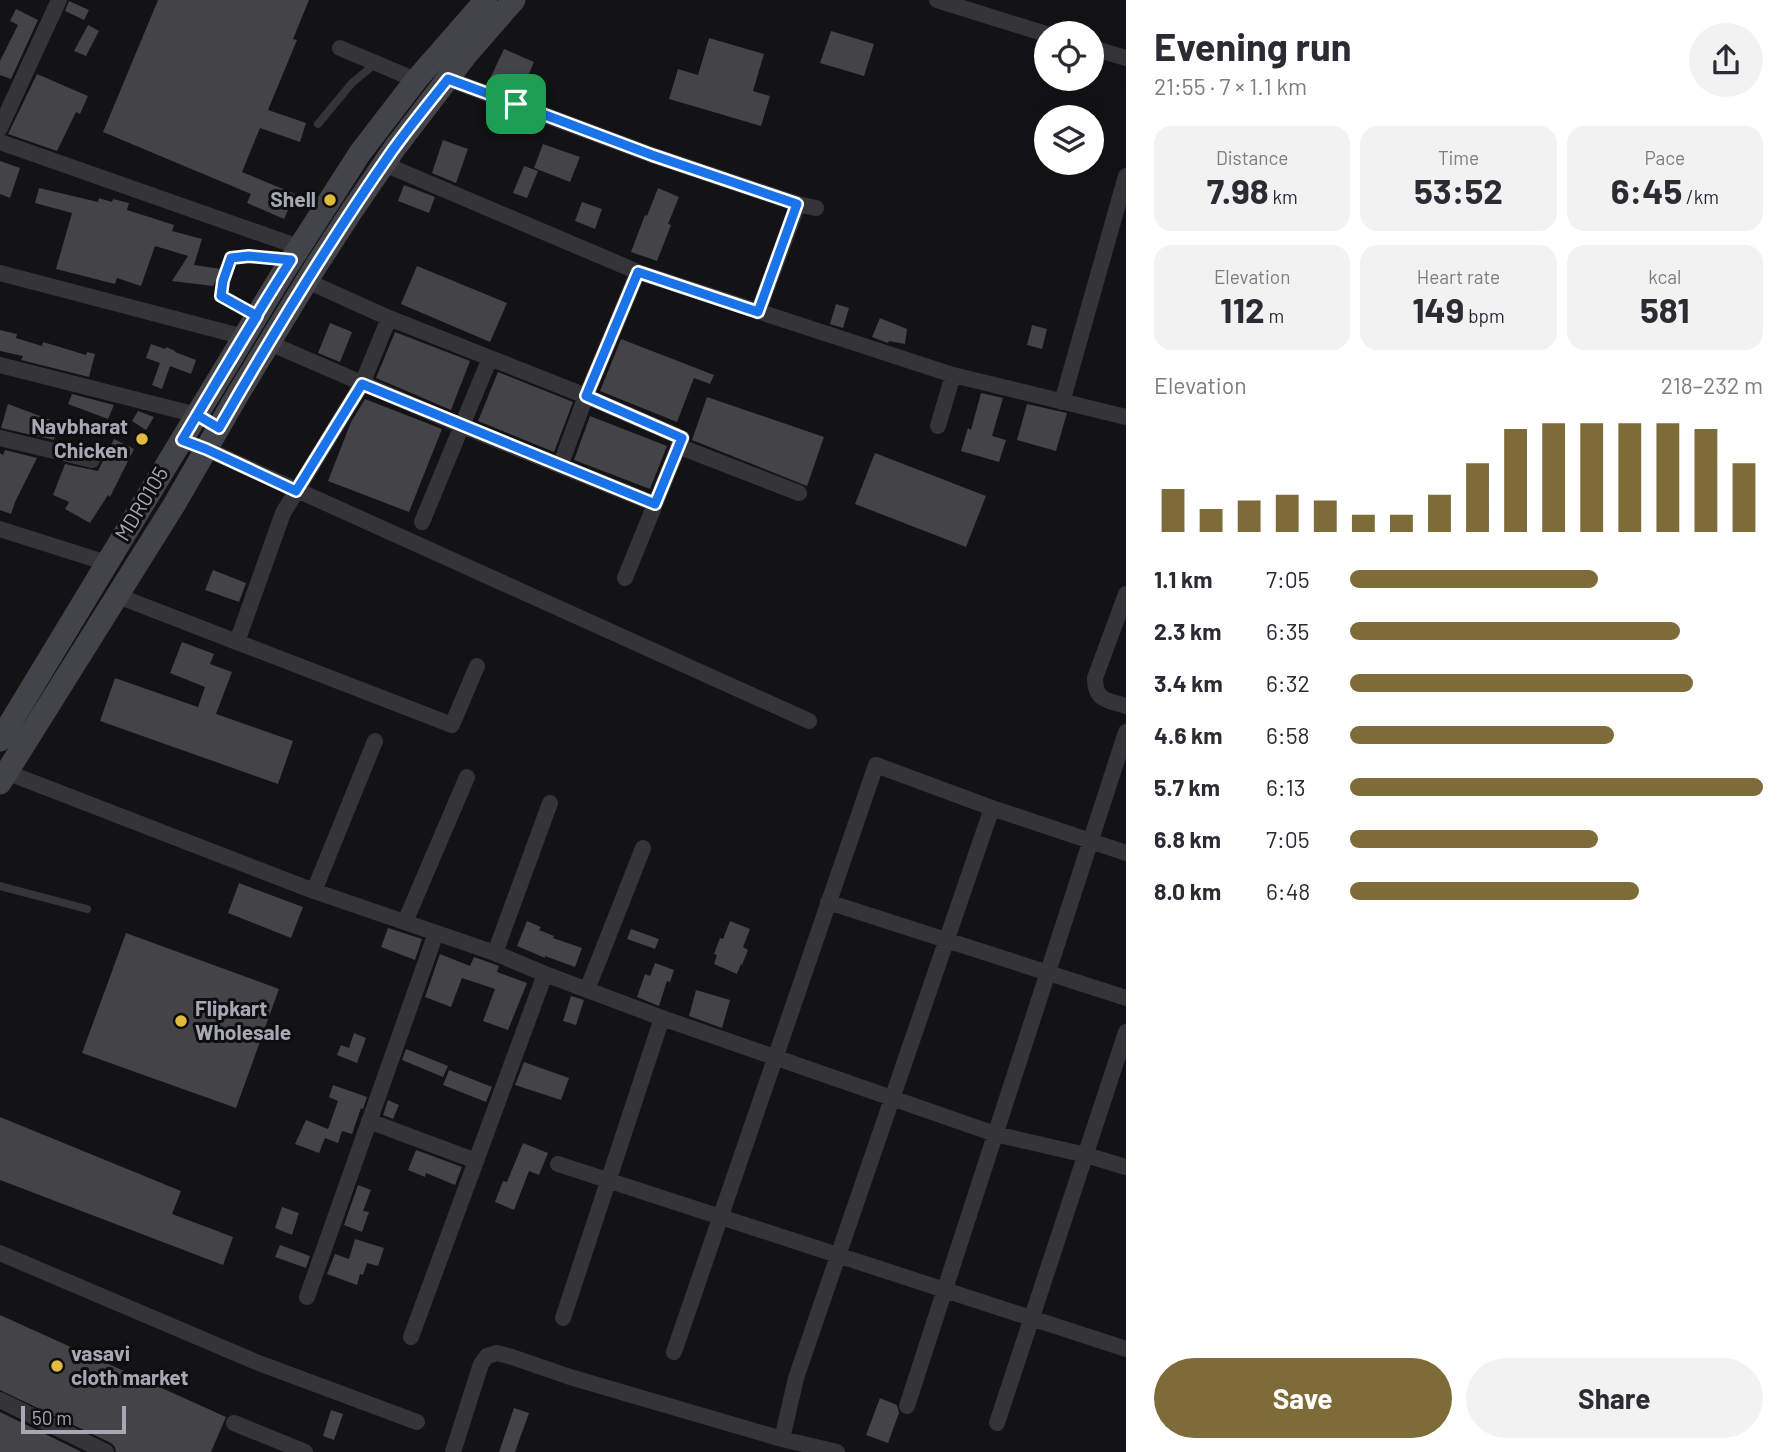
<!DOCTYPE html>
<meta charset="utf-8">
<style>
body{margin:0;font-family:Barlow,sans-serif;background:#f2f2f3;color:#2b2b33;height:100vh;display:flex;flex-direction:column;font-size:26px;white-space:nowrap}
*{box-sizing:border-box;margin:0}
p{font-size:23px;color:#7c7c81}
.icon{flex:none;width:38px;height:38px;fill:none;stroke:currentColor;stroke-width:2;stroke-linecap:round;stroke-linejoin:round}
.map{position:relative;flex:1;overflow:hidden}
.drawer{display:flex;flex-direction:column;background:#fff;width:665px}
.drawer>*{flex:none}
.tools{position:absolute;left:1034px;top:21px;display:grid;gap:14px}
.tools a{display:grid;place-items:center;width:70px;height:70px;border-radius:50%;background:#fff;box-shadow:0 7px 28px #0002;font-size:35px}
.scale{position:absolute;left:21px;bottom:18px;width:105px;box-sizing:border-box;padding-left:7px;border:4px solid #a6a9b4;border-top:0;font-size:19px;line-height:24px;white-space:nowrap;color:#a6a9b4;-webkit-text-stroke:5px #0e0e10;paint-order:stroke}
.pin{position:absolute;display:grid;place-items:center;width:60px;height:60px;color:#fff;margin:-30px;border-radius:14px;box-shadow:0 4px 10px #0006}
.round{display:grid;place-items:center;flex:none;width:74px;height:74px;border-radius:37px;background:#f2f2f3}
.overview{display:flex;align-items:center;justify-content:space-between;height:119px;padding:0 28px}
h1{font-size:38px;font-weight:700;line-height:52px}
.stats{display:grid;grid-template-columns:repeat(3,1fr);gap:10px;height:119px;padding:7px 28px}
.stats div{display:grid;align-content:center;border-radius:18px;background:#f2f2f3;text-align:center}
.stats b{font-size:35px;font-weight:700}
.stats small{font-size:19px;font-weight:400}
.stats p{font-size:19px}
.chart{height:196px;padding:14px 28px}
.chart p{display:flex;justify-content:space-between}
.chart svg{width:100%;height:126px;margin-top:7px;stroke:#7d6b38;stroke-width:6}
.cta{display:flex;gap:14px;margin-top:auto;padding:14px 28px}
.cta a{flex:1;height:80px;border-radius:42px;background:#7d6b38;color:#fff;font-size:28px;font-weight:700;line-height:80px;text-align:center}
.cta a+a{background:#f2f2f3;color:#2b2b33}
ul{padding:0 28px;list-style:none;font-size:23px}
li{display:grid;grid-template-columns:112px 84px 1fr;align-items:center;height:52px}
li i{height:18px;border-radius:9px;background:#7d6b38}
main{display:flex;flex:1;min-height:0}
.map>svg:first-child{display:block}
.building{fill:#434348}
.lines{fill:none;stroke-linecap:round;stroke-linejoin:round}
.service{stroke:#353539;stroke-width:8}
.minor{stroke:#353539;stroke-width:16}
.secondary{stroke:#434449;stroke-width:23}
.route-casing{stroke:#fff;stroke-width:14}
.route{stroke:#1a73e8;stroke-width:9}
.poi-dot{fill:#e2ba3e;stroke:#0e0e10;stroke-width:2.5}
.labels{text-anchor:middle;stroke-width:6;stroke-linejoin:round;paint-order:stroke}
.poi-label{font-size:21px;font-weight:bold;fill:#a6a9b4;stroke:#0e0e10;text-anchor:end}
.street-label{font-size:21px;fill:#a6a9b4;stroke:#0e0e10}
</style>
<main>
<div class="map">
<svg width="1126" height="1452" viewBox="0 0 1126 1452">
<rect width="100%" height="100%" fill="#131315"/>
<path class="building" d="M158 0H309L293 39 297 40 268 110 306 123 300 142 260 128 242 172 295 194 284 219 247 203 251 194 103 132Z
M69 1 89 10 84 20 65 11Z
M16 9 38 20 11 79 0 75V61L18 25 10 21Z
M88 25 99 31 86 56 74 51Z
M831 31 874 44 864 76 820 63Z
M709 38 764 54 753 91 770 96 761 126 669 99 678 69 698 75Z
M504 49 534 62 520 95 488 83Z
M37 74 88 96 80 114 76 112 57 151 8 134Z
M443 140 468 149 456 183 432 173Z
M543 144 580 157 570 182 534 168Z
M0 161 20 168 10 198 0 194Z
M524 166 538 171 527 198 513 193Z
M404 185 435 197 429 213 398 201Z
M39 188 98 202 99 198 112 202 113 199 129 203 127 210 174 225 172 231 202 239 194 265 221 269 218 276 213 286 172 281 188 256 155 246 141 286 117 278 115 284 56 269 72 213 35 203Z
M658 188 679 197 668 224 671 225 657 261 631 252 645 215 647 216Z
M582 202 602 209 595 229 575 221Z
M417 266 507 303 490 342 401 304Z
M836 304 849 308 843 328 830 324Z
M880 318 907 329 905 344 889 341 888 343 872 337Z
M330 323 352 332 340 362 318 353Z
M1032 325 1047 329 1042 349 1027 345Z
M0 330 17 334 16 338 42 346 43 342 86 355 87 352 95 354 89 377 21 360 23 356 0 351Z
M395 332 470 361 451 410 376 378Z
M621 339 714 375 710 384 694 378 677 422 600 391Z
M151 344 165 349 166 347 175 351V352L196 360 191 374 170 366 162 389 152 385 160 363 146 358Z
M498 372 573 402 554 452 478 421Z
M981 393 1003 398 992 436 1006 440 999 462 961 451 968 428 971 430Z
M72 394 114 405 108 419 68 404Z
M707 397 824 437 807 486 692 440Z
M365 399 442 429 409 512 328 481 351 422Z
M8 404 56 422 54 430 57 431 54 440 1 428Z
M1027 404 1067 413 1056 451 1017 440Z
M138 411 154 417 146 430 132 421Z
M590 416 667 446 650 489 574 460Z
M114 439 134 449 110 497 108 495 90 523 65 509 69 502 53 495 65 464 98 471Z
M5 450 37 458 15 502 11 514 0 510V453L3 455Z
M875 453 986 496 966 547 855 504Z
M213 570 246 583 239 602 205 590Z
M182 642 214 654 210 664 232 672 216 714 293 741 278 784 100 721 115 678 198 707 205 687 170 673Z
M239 883 303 907 291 938 228 913Z
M527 921 541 927 539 930 554 936 553 938 582 948 575 967 545 956V958L517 946Z
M730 921 750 929 743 947 748 950 742 965 741 964 737 974 714 964 717 955 714 954 720 938 723 939Z
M388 928 422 939 415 960 381 947Z
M631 929 659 939 655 949 627 939Z
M126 933 279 989 236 1108 82 1053Z
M440 954 470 966 474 957 499 966 497 972 527 983 508 1030 483 1021 495 989 462 978 451 1007 425 997Z
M655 963 674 970 670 982 667 981 659 1006 637 997 645 974 650 976Z
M696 990 730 1000 722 1028 689 1016Z
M571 996 584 1000 576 1025 563 1021Z
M354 1033 366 1038 357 1063 337 1055 341 1045 349 1048Z
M406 1049 448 1066 443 1077 402 1060Z
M524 1062 569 1078 561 1100 515 1085Z
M449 1070 492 1087 486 1102 443 1085Z
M333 1085 367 1097 363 1109 361 1108 352 1134 342 1131 338 1143 325 1138 319 1153 295 1144 306 1120 328 1129 338 1101 329 1097Z
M388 1100 399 1105 393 1119 383 1115Z
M0 1117 181 1191 172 1214 233 1237 223 1265 0 1180Z
M523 1143 548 1153 539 1175 529 1171 514 1210 495 1202 503 1181 507 1182Z
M416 1150 462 1167 455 1185 426 1173 425 1177 408 1170Z
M358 1185 371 1190 363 1211 369 1212 362 1232 344 1225Z
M282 1207 299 1213 292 1235 275 1228Z
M355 1239 384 1248 378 1266 367 1263 363 1275 360 1274 357 1285 327 1274 335 1254 349 1259Z
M280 1245 310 1256 306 1268 275 1257Z
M0 1315 226 1417 211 1452H116L115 1447 111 1443 0 1390Z
M880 1398 897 1405 899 1413 888 1443 866 1435Z
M514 1408 529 1413 515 1452H499Z
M331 1410 343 1414 334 1440 323 1436Z
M0 1412 82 1452H0Z"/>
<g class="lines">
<path class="service" d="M318 124 352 83 376 63
M254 314 221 296 223 281 231 259 249 256 288 260
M0 886 87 909"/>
<path class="minor" d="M937 0 1046 34
M340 48 416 80
M1092 48 1126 58
M448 79 652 155 798 204 816 208
M0 128 59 0
M0 142 299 247
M384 164 638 272 953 375 1126 417
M0 273 244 337
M307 281 389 318 586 396 638 272
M758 312 798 204
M269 343 462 426 655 504
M0 365 197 415 204 419
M1062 402 1126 176
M938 426 953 375
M0 438 92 460
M182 441 206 449 809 721
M678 446 799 493
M560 466 586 396 682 438 625 578
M422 522 490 358
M0 529 107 563
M1126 594 1095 678C1095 701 1107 700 1126 706
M118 596 452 725 477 666
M237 642 283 513 362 384 389 318
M6 772 314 891 495 953 545 974 662 1018 995 1134 1086 1155 1126 1167
M314 891 375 741
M828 902 1126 998
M405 922 467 777
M495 953 550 803
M587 990 643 848
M369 1121 476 1161
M558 1164 1126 1349
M0 1253 256 1362 417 1422
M307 1297 436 933
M563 1318 662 1018
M411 1337 545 974
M674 1352 876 765 992 808
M0 1400 106 1452
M907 1406 1126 732
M234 1423 305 1452
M997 1423 1126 1032
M782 1439 796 1378 992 808 1126 853
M453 1452 481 1364 487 1356 497 1353 512 1357 570 1377 782 1439 837 1452"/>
<path class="secondary" d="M0 740 281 276 360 153 416 80 486 0
M0 783 174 505 238 394 314 269 351 212 394 149 466 55 514 0"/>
</g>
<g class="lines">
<defs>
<path id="route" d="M516 104 448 79C429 103 410 126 392 151 330 240 273 334 219 428L197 415 257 316 221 296 223 281 231 258 249 256 291 260C253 319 218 380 182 440L206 449 296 491 362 384 655 504 682 438 586 396 638 272 758 312 797 204 652 155 516 104"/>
</defs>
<use href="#route" class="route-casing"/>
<use href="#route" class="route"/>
</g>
<g class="poi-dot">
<circle cx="330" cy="200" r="7"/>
<circle cx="142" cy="439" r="7"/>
<circle cx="181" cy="1021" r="7"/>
<circle cx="57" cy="1366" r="7"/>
</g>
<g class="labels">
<g class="poi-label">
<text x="316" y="207">Shell</text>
<text x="128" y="434">Navbharat<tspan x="128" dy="24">Chicken</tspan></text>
<text x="195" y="1016" text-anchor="start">Flipkart<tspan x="195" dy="24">Wholesale</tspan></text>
<text x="71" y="1361" text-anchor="start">vasavi<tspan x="71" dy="24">cloth market</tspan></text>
</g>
<g class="street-label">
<text transform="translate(142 504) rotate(-59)" y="7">MDR0105</text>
</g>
</g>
</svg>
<div class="tools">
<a><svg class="icon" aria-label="locate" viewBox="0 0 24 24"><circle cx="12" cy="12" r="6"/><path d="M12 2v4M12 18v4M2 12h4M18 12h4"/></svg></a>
<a><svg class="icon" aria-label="layers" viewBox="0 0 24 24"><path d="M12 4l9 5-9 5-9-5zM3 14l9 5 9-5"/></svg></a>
</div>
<div class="scale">50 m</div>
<div class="pin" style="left:516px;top:104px;background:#1e9e55"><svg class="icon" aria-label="arrive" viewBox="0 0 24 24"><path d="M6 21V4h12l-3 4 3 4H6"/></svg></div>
</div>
<section class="drawer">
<div class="overview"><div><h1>Evening run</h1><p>21:55 · 7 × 1.1 km</p></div><a class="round"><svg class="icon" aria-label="share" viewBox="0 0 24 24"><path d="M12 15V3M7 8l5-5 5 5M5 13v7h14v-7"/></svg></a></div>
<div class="stats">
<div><p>Distance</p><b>7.98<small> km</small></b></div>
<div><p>Time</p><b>53:52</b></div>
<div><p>Pace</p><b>6:45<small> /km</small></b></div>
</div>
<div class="stats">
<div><p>Elevation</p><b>112<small> m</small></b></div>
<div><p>Heart rate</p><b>149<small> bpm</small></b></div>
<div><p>kcal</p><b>581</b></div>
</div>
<div class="chart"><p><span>Elevation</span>218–232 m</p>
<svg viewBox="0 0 160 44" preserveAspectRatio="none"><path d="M5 44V29M15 44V36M25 44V33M35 44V31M45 44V33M55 44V38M65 44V38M75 44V31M85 44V20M95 44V8M105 44V6M115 44V6M125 44V6M135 44V6M145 44V8M155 44V20"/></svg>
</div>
<ul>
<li><b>1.1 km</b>7:05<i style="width:60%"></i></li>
<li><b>2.3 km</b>6:35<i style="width:80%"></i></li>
<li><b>3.4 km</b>6:32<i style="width:83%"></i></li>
<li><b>4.6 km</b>6:58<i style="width:64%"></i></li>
<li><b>5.7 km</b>6:13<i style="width:100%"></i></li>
<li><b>6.8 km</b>7:05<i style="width:60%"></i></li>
<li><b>8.0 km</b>6:48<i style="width:70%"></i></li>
</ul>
<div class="cta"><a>Save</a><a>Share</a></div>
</section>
</main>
